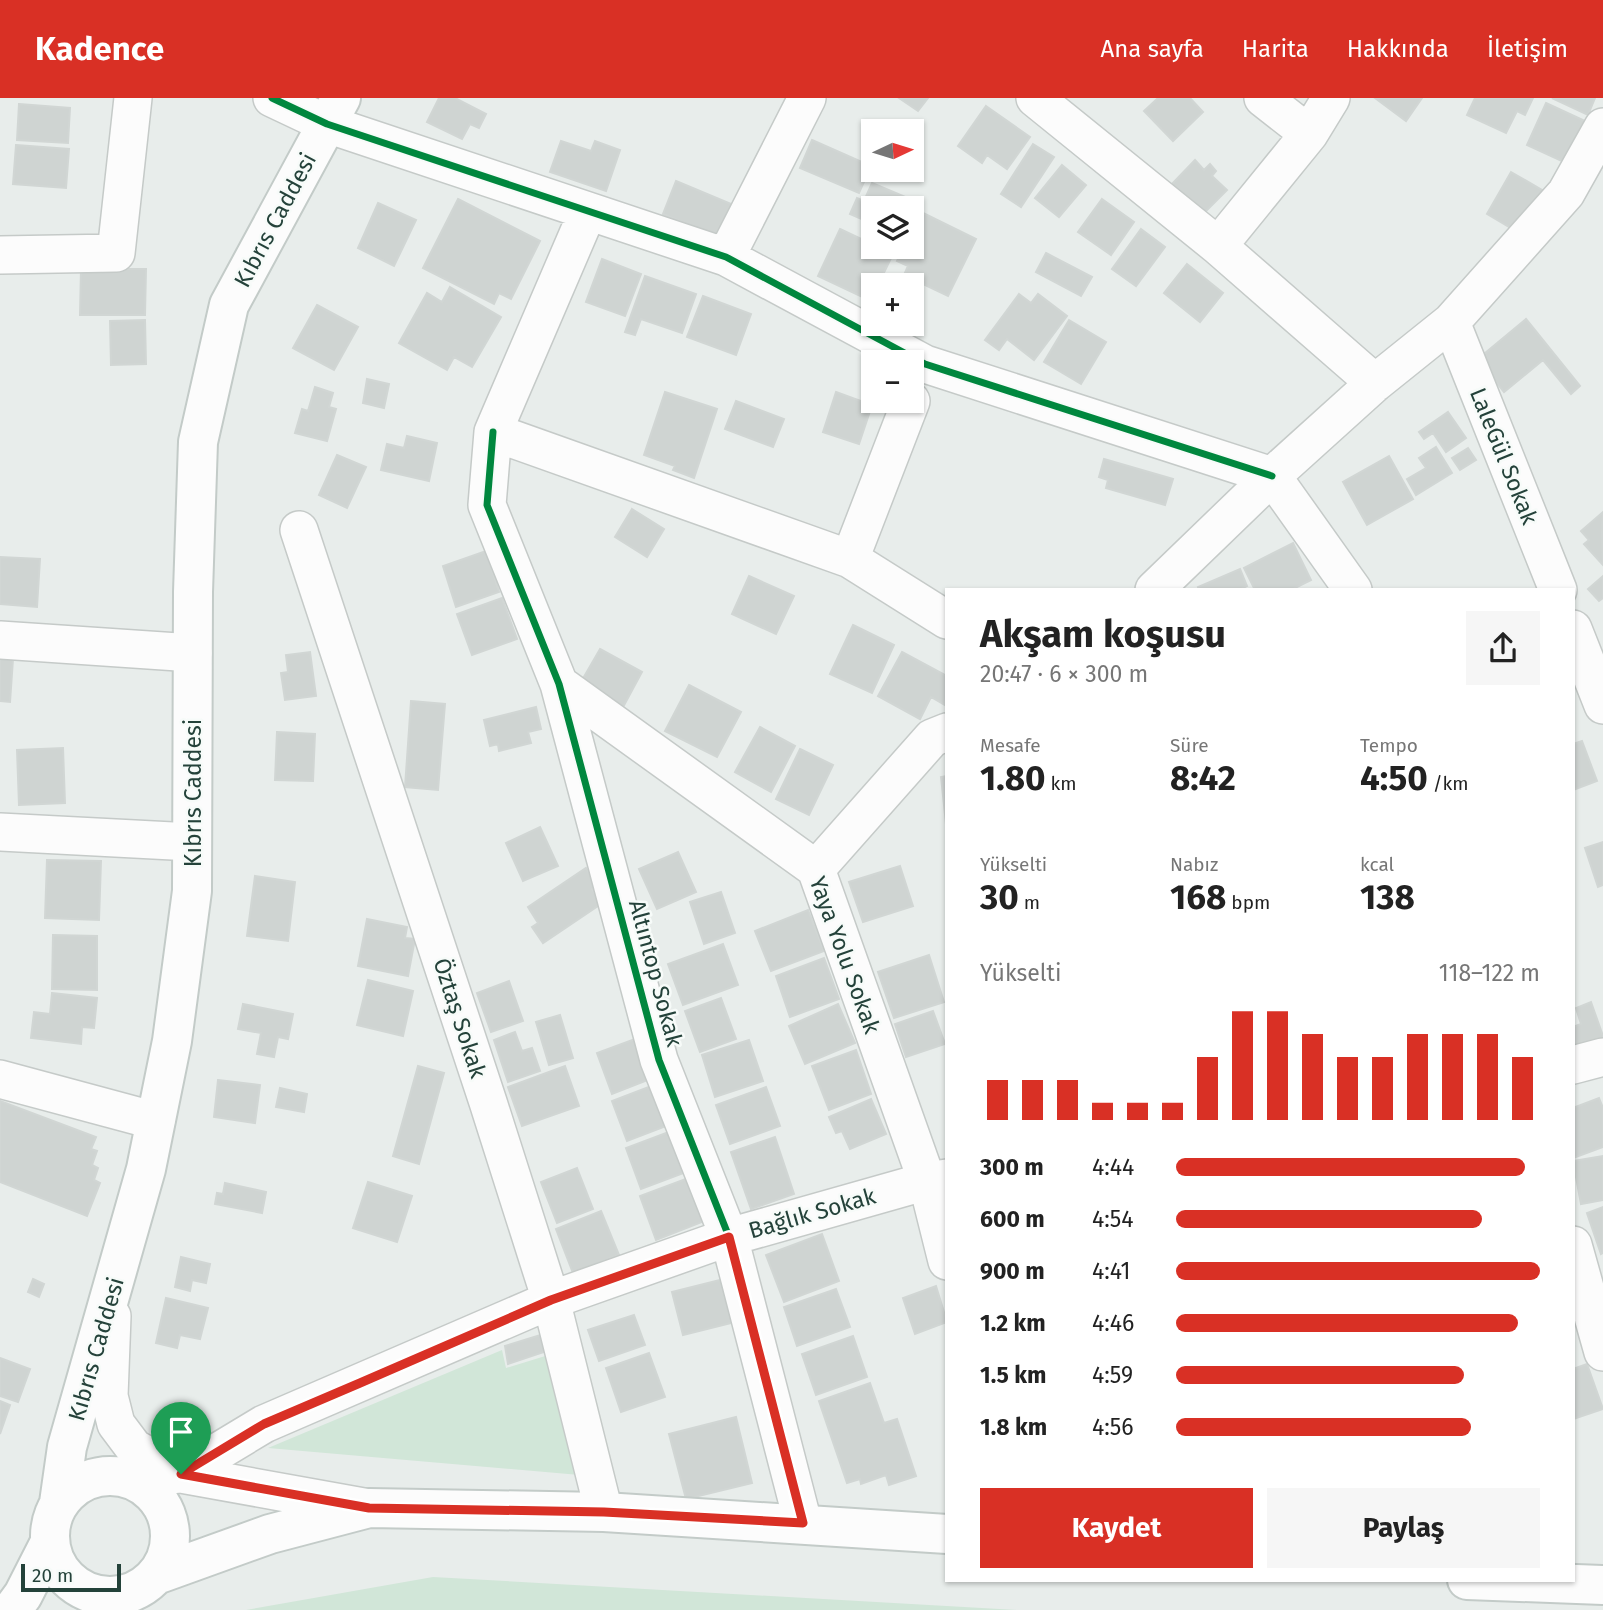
<!DOCTYPE html>
<html lang="tr">
<meta charset="utf-8">
<style>
body{margin:0;font-family:"Fira Sans",sans-serif;background:#f6f6f6;color:#222;height:100vh;display:flex;flex-direction:column;font-size:26px;white-space:nowrap}
*{box-sizing:border-box;margin:0}
p{font-size:23px;color:#767676}
.icon{flex:none;width:38px;height:38px;fill:none;stroke:currentColor;stroke-width:2;stroke-linecap:round;stroke-linejoin:round}
.map{position:relative;flex:1;overflow:hidden}
.sheet{position:absolute;left:945px;top:490px;width:630px;height:994px;display:flex;flex-direction:column;background:#fff;border-radius:0px;box-shadow:0 2px 5px #0004}
.sheet>*{flex:none}
.needle{width:46px;rotate:86deg}
.buttons{position:absolute;left:861px;top:21px;display:grid;gap:14px}
.buttons a{display:grid;place-items:center;width:63px;height:63px;border-radius:0px;background:#fff;box-shadow:0 2px 5px #0004;font-size:35px}
.scale{position:absolute;left:21px;bottom:18px;width:100px;box-sizing:border-box;padding-left:7px;border:4px solid #24423a;border-top:0;font-size:19px;line-height:24px;white-space:nowrap;color:#24423a;-webkit-text-stroke:5px #f7fbf9;paint-order:stroke}
.pin{position:absolute;display:grid;place-items:center;width:60px;height:60px;color:#fff;margin:-72px -30px;border-radius:50% 50% 50% 0;rotate:-45deg;box-shadow:0 0 7px #0007}
.pin .icon{rotate:45deg}
.round{display:grid;place-items:center;flex:none;width:74px;height:74px;border-radius:0px;background:#f6f6f6}
.overview{display:flex;align-items:center;justify-content:space-between;height:119px;padding:0 35px}
h1{font-size:38px;font-weight:700;line-height:52px}
.figures{display:grid;grid-template-columns:repeat(3,1fr);gap:10px;height:119px;padding:7px 35px}
.figures div{display:grid;align-content:center}
.figures b{font-size:35px;font-weight:700}
.figures small{font-size:19px;font-weight:400}
.figures p{font-size:19px}
.chart{height:196px;padding:14px 35px}
.chart p{display:flex;justify-content:space-between}
.chart svg{width:100%;height:126px;margin-top:7px;stroke:#d93025;stroke-width:6}
.action{display:flex;gap:14px;margin-top:auto;padding:14px 35px}
.action a{flex:1;height:80px;border-radius:0px;background:#d93025;color:#fff;font-size:28px;font-weight:700;line-height:80px;text-align:center}
.action a+a{background:#f6f6f6;color:#222}
ul{padding:0 35px;list-style:none;font-size:23px}
li{display:grid;grid-template-columns:112px 84px 1fr;align-items:center;height:52px}
li i{height:18px;border-radius:9px;background:#d93025}
header{display:flex;align-items:center;gap:42px;box-sizing:border-box;height:98px;padding:0 35px;background:#d93025;color:#fff}
header strong{font-size:33px}
nav{display:flex;gap:38px;margin-inline-start:auto;font-size:24px}
.map>svg:first-child{display:block}
.green{fill:#d1e6d8}
.building{fill:#cfd4d2;stroke:#d1d6d4;stroke-width:2}
.lines{fill:none;stroke-linecap:round;stroke-linejoin:round}
.street-casing{stroke:#c5cac8;stroke-width:40}
.secondary-casing{stroke:#c3cbc8;stroke-width:42}
.street{stroke:#fcfcfc;stroke-width:37}
.secondary{stroke:#fcfcfc;stroke-width:38}
.cycleway-casing{stroke:#f7fbf9;stroke-width:11}
.cycleway{stroke:#00873e;stroke-width:7}
.route-casing{stroke:#fff;stroke-width:14}
.route{stroke:#d93025;stroke-width:9}
.labels{text-anchor:middle;stroke-width:5;stroke-linejoin:round;paint-order:stroke}
.street-label{font-size:23px;fill:#24423a;stroke:#f7fbf9}
</style>
<header>
<strong>Kadence</strong>
<nav><a>Ana sayfa</a><a>Harita</a><a>Hakkında</a><a>İletişim</a></nav>
</header>
<div class="map">
<svg width="1603" height="1512" viewBox="0 0 1603 1512">
<rect width="100%" height="100%" fill="#e8edeb"/>
<path class="green" d="M502 1252 506 1270 555 1255 591 1378 268 1350Z
M433 1479 1017 1512H246Z"/>
<path class="building" d="M439 0H455L486 16 479 30 470 26 462 41 427 24Z
M899 0H928L918 13Z
M1158 0H1190L1203 14 1173 43 1144 13Z
M1375 0H1422L1406 23Z
M1475 0H1533L1525 17 1517 13 1506 35 1467 17Z
M1552 0H1595L1588 17Z
M1546 5 1585 23 1566 65 1527 47Z
M19 6 70 10 68 45 17 42Z
M986 8 1030 39 1007 71 987 57 982 65 958 48Z
M812 42 871 68 859 95 800 70Z
M561 43 591 53 595 43 620 52 606 93 550 74Z
M1033 46 1054 59 1021 109 1001 96Z
M16 47 69 51 66 90 13 86Z
M1195 62 1204 72 1210 66 1216 73 1212 78 1227 92 1201 118 1170 88Z
M1062 67 1086 87 1059 119 1035 100Z
M1511 74 1549 96 1524 138 1487 116Z
M676 83 736 108 722 141 663 116Z
M872 85 915 103 912 112 873 110V126L850 116 857 100 864 103Z
M458 101 540 143 511 201 499 195 494 206 423 170Z
M1102 101 1134 124 1111 157 1078 134Z
M378 105 416 122 394 168 358 150Z
M921 114 976 141 948 198 904 177 908 168 897 163 904 149H912V133Z
M840 131 893 156 878 187H873L871 203 818 178Z
M1141 131 1165 149 1136 188 1112 171Z
M1046 155 1092 179 1081 198 1036 174Z
M602 161 641 176 625 218 586 204Z
M1187 166 1223 195 1200 224 1164 195Z
M81 171H146L145 217H80Z
M645 178 696 196 682 235 641 221 635 237 625 234Z
M450 189 501 219 472 269 454 259 447 272 399 245 427 195 442 204Z
M1019 196 1031 205 1038 196 1067 218 1034 262 1007 241 999 252 985 242Z
M703 198 751 216 736 257 687 239Z
M317 207 358 229 334 272 293 250Z
M1526 221 1580 288 1571 296 1543 262 1504 294 1478 261Z
M145 222 146 266 111 267 110 223Z
M1069 222 1106 244 1081 286 1044 264Z
M367 281 389 286 384 310 363 305Z
M315 289 333 295 329 309 336 311 327 343 295 335 302 311 308 313Z
M665 294 717 311 694 380 673 372 675 368 644 357Z
M836 294 872 307 859 346 823 334Z
M736 303 784 321 773 349 725 331Z
M1448 314 1466 340 1446 354 1433 335 1424 341 1419 334Z
M407 338 437 345 429 383 381 372 387 346 404 350Z
M1436 349 1452 375 1416 397 1407 381 1426 370 1419 360Z
M1468 350 1476 362 1460 372 1452 360Z
M337 357 366 369 347 410 319 397Z
M1389 358 1413 401 1367 427 1343 384Z
M1104 361 1173 381 1165 407 1106 390 1108 382 1099 379Z
M632 411 664 431 647 459 615 439Z
M1603 414 1602 434 1603 467 1584 446 1589 442 1581 433Z
M1293 445 1311 482 1291 492H1255L1244 470Z
M486 453 499 494 456 509 443 468Z
M0 459 40 461 37 509 0 506Z
M1240 471 1247 488 1239 492H1199L1198 489Z
M749 478 794 498 776 536 732 516Z
M1603 478V500L1599 503 1588 491Z
M502 500 517 541 472 557 457 516Z
M853 527 894 547 872 595 830 576Z
M600 551 642 574 621 613 578 589Z
M310 554 316 598 285 602 281 575 288 574 286 557Z
M902 554 947 578 945 607 931 599 920 621 878 598Z
M0 560 13 561 10 604 0 603Z
M689 587 741 614 717 659 665 633Z
M411 603 445 606 438 692 405 689Z
M536 609 541 631 528 634 531 645 499 653 498 646 490 648 484 622Z
M760 629 795 648 771 694 735 674Z
M277 634 315 636 313 683 275 682Z
M1582 643 1597 683 1573 692V646Z
M63 650 65 705 19 707 17 652Z
M800 651 833 667 809 717 776 701Z
M947 678V726H946L941 679Z
M540 729 558 768 523 783 506 745Z
M1603 744V787L1598 789 1585 750Z
M678 754 696 794 657 811 639 771Z
M47 762 101 763 99 822 45 820Z
M900 768 913 808 863 824 849 784Z
M586 770 597 787 592 791 601 806 543 845 532 829 538 825 528 809Z
M255 778 295 784 288 843 247 838Z
M721 794 735 835 704 846 690 804Z
M808 812 824 853 771 873 755 833Z
M367 821 407 829 405 840 415 841 408 878 358 868Z
M53 837 97 838V892L52 891Z
M723 846 738 887 683 907 668 866Z
M929 857 944 904 894 920 878 874Z
M824 860 839 901 790 919 776 878Z
M368 882 413 893 403 938 357 927Z
M509 883 523 923 491 934 477 895Z
M52 895 97 900 94 930 82 929 81 946 31 940 34 914 50 916Z
M721 900 736 941 700 954 685 913Z
M1591 904 1603 938V949L1573 960V929L1581 926 1576 910Z
M243 906 293 916 288 941 278 939 274 959 257 956 261 935 238 931Z
M838 906 855 945 805 966 789 928Z
M933 913 945 946 906 959 895 926Z
M560 917 573 960 549 967 536 924Z
M515 934 522 953 532 950 540 973 508 984 494 942Z
M643 938 658 978 612 996 597 955Z
M749 942 763 983 715 999 702 957Z
M856 952 871 996 829 1012 812 968Z
M418 968 444 975 419 1066 393 1058Z
M565 968 579 1008 522 1028 508 989Z
M218 982 260 987 255 1025 214 1019Z
M659 985 674 1025 627 1043 612 1003Z
M766 989 780 1028 730 1046 716 1007Z
M280 990 307 996 304 1014 276 1009Z
M1599 1000 1603 1010V1049L1573 1060V1010Z
M871 1001 886 1036 850 1051 842 1033 836 1035 829 1019Z
M0 1003 96 1039 91 1051 97 1053 92 1067 98 1070 94 1082 100 1085 87 1118 0 1084Z
M674 1032 689 1073 641 1091 626 1050Z
M775 1039 794 1096 751 1111 731 1054Z
M1603 1058V1102L1581 1106 1573 1063Z
M577 1070 593 1111 557 1125 541 1084Z
M691 1079 707 1122 656 1142 640 1098Z
M368 1084 412 1098 397 1144 353 1130Z
M225 1085 266 1094 262 1115 215 1106 217 1095 223 1096Z
M1603 1109V1155L1601 1156 1587 1115Z
M601 1113 619 1157 573 1175 556 1131Z
M822 1136 839 1183 784 1204 766 1157Z
M181 1159 210 1166 206 1185 192 1182 190 1193 175 1189Z
M33 1181 44 1186 39 1199 28 1194Z
M724 1181 735 1224 683 1237 672 1194Z
M936 1188 947 1224 915 1236 903 1200Z
M836 1191 850 1229 797 1248 784 1209Z
M166 1200 208 1210 200 1241 180 1237 177 1250 156 1245Z
M634 1217 645 1247 599 1263 588 1232Z
M547 1235 553 1251 508 1266 505 1248Z
M853 1238 867 1279 816 1297 802 1256Z
M649 1255 665 1299 621 1314 606 1270Z
M0 1260 30 1271 18 1304 0 1298Z
M1587 1266 1603 1311 1573 1321V1271Z
M870 1285 884 1325 897 1321 916 1378 889 1387 886 1377 861 1386 860 1381 847 1385 819 1303Z
M0 1303 10 1307 0 1336Z
M736 1319 752 1385 686 1401 669 1336Z"/>
<g class="lines">
<defs>
<path id="street" d="M272 0 327 26 726 159 925 266 1272 378
M1035 0 1218 148 1375 285
M1263 0 1309 36
M588 113 493 334 850 461 947 522
M1218 148 1309 36 1331 0
M0 157 116 155 133 0
M726 159 807 0
M1451 224 1558 492
M493 334 487 407 559 586 659 962 729 1139 803 1425
M1272 378 1353 492
M299 432 488 1004 551 1202 604 1414
M850 461 911 303
M1154 492 1272 378 1375 285 1451 224 1566 95 1603 29
M1573 531 1603 607
M0 542 193 555
M559 586 816 771 927 1083 947 1163
M0 734 192 744
M816 771 932 640 947 634
M1573 967 1603 959
M0 981 156 1023
M1573 1147 1603 1254
M112 1218 109 1298 116 1326 134 1350 181 1376 369 1410
M130 1380 181 1376 264 1326 551 1202 729 1139 927 1083 947 1080"/>
<path id="secondary" d="M50 1438a60 60 0 1 1 120 0a60 60 0 1 1-120 0Z
M59 1405 67 1349 146 1071 172 943 192 793 193 494 198 344 229 207 341 0
M156 1477 270 1436 369 1410 604 1414 947 1436
M1467 1482 1603 1487
M12 1512 23 1497 50 1444"/>
</defs>
<use href="#street" class="street-casing"/>
<use href="#secondary" class="secondary-casing"/>
<use href="#street" class="street"/>
<use href="#secondary" class="secondary"/>
<defs>
<path id="cycleway" d="M272 0 327 26 726 159 925 266 1272 378
M493 334 487 407 559 586 659 962 729 1139 803 1425"/>
</defs>
<use href="#cycleway" class="cycleway-casing"/>
<use href="#cycleway" class="cycleway"/>
</g>
<g class="lines">
<defs>
<path id="route" d="M729 1139 803 1425 604 1414 369 1410 181 1376 264 1326 360 1285 551 1202Z"/>
</defs>
<use href="#route" class="route-casing"/>
<use href="#route" class="route"/>
</g>
<g class="labels">
<g class="street-label">
<text transform="translate(275 122) rotate(-62)" y="8">Kıbrıs Caddesi</text>
<text transform="translate(1504 358) rotate(68)" y="8">LaleGül Sokak</text>
<text transform="translate(193 695) rotate(-90)" y="8">Kıbrıs Caddesi</text>
<text transform="translate(845 857) rotate(70)" y="8">Yaya Yolu Sokak</text>
<text transform="translate(656 875) rotate(75)" y="8">Altıntop Sokak</text>
<text transform="translate(460 920) rotate(72)" y="8">Öztaş Sokak</text>
<text transform="translate(812 1115) rotate(-16)" y="8">Bağlık Sokak</text>
<text transform="translate(96 1251) rotate(-74)" y="8">Kıbrıs Caddesi</text>
</g>
</g>
</svg>
<div class="buttons">
<a><svg class="needle" viewBox="-14 -14 28 28"><path d="M0-13l5 13h-10z" fill="#e53935"/><path d="M0 13l5-13h-10z" fill="#767676"/></svg></a>
<a><svg class="icon" aria-label="layers" viewBox="0 0 24 24"><path d="M12 4l9 5-9 5-9-5zM3 14l9 5 9-5"/></svg></a>
<a>+</a>
<a>−</a>
</div>
<div class="scale">20 m</div>
<div class="pin" style="left:181px;top:1376px;background:#1e9e55"><svg class="icon" aria-label="arrive" viewBox="0 0 24 24"><path d="M6 21V4h12l-3 4 3 4H6"/></svg></div>
<section class="sheet">
<div class="overview"><div><h1>Akşam koşusu</h1><p>20:47 · 6 × 300 m</p></div><a class="round"><svg class="icon" aria-label="share" viewBox="0 0 24 24"><path d="M12 15V3M7 8l5-5 5 5M5 13v7h14v-7"/></svg></a></div>
<div class="figures">
<div><p>Mesafe</p><b>1.80<small> km</small></b></div>
<div><p>Süre</p><b>8:42</b></div>
<div><p>Tempo</p><b>4:50<small> /km</small></b></div>
</div>
<div class="figures">
<div><p>Yükselti</p><b>30<small> m</small></b></div>
<div><p>Nabız</p><b>168<small> bpm</small></b></div>
<div><p>kcal</p><b>138</b></div>
</div>
<div class="chart"><p><span>Yükselti</span>118–122 m</p>
<svg viewBox="0 0 160 44" preserveAspectRatio="none"><path d="M5 44V30M15 44V30M25 44V30M35 44V38M45 44V38M55 44V38M65 44V22M75 44V6M85 44V6M95 44V14M105 44V22M115 44V22M125 44V14M135 44V14M145 44V14M155 44V22"/></svg>
</div>
<ul>
<li><b>300 m</b>4:44<i style="width:96%"></i></li>
<li><b>600 m</b>4:54<i style="width:84%"></i></li>
<li><b>900 m</b>4:41<i style="width:100%"></i></li>
<li><b>1.2 km</b>4:46<i style="width:94%"></i></li>
<li><b>1.5 km</b>4:59<i style="width:79%"></i></li>
<li><b>1.8 km</b>4:56<i style="width:81%"></i></li>
</ul>
<div class="action"><a>Kaydet</a><a>Paylaş</a></div>
</section>
</div>
